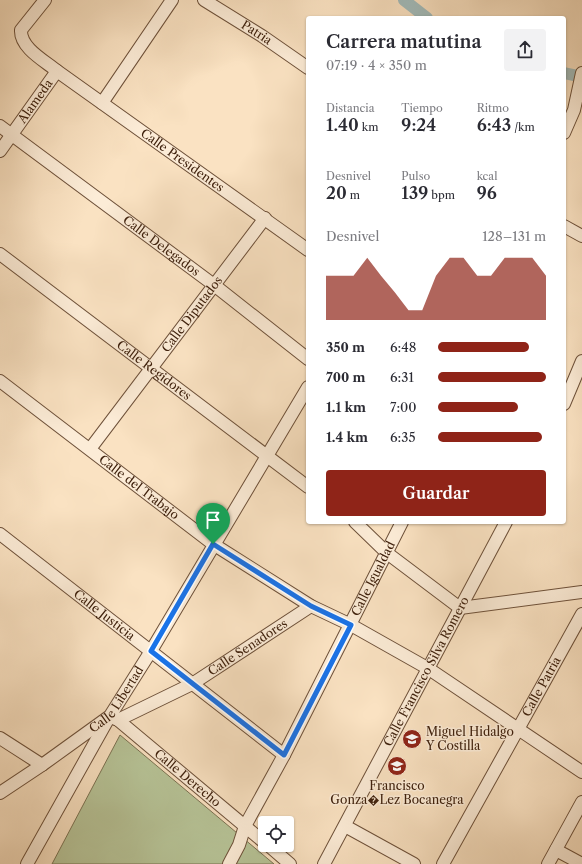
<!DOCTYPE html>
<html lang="es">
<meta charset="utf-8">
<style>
body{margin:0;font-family:"Libre Caslon Text",serif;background:#f2f2f3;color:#2b2b33;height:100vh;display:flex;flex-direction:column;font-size:15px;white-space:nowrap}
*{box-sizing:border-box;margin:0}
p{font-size:13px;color:#7c7c81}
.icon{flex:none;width:22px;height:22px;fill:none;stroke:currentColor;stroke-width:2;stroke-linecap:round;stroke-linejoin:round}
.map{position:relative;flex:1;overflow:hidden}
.drawer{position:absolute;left:306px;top:16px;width:260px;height:508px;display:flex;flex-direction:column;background:#fff;border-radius:4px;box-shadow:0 1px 3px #0004}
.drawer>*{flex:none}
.controls{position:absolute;left:258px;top:816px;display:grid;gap:8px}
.controls a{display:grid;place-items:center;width:36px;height:36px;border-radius:4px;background:#fff;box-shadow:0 1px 3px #0004;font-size:20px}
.pin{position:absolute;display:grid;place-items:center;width:34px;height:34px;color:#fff;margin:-41px -17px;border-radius:50% 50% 50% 0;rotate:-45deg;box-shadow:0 0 4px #0007}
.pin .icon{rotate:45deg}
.round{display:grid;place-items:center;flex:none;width:42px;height:42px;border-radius:4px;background:#f2f2f3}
.overview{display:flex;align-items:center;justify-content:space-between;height:68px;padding:0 20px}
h1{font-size:18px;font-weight:600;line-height:30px}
.stats{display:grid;grid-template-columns:repeat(3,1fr);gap:6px;height:68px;padding:4px 20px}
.stats div{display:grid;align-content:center}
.stats b{font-size:17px;font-weight:600}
.stats small{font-size:11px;font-weight:400}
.stats p{font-size:11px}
.chart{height:112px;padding:8px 20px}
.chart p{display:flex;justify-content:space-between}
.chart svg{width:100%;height:72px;margin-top:4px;fill:#8f2418;opacity:.7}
.primary-button{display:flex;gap:8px;margin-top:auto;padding:8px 20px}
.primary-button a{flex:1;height:46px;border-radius:4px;background:#8f2418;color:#fff;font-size:16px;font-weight:600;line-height:46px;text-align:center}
ul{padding:0 20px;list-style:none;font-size:13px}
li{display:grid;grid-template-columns:64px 48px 1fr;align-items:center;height:30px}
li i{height:10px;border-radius:5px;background:#8f2418}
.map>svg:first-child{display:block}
.green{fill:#b7c498;stroke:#7b7252}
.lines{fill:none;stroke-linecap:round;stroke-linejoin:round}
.canal{stroke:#a2bcbc;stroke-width:12}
.minor-casing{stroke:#6e513a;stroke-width:14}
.minor{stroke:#fcecd7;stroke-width:12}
.route-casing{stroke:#fff;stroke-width:8}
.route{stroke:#1a73e8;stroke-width:5}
.labels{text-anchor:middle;stroke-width:3;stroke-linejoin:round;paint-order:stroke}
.street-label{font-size:12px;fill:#3f210d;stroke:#fcecd7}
.poi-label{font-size:12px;fill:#3f210d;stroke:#fcecd7;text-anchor:start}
</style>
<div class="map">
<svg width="582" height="864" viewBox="0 0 582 864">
<rect width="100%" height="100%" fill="#fae2c2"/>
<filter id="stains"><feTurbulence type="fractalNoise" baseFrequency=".005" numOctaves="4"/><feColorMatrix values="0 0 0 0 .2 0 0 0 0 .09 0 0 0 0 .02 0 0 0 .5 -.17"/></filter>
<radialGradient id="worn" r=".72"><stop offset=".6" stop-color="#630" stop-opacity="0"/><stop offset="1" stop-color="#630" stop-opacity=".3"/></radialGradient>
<path class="green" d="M120 735 274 864H52Z"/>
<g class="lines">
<path class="canal" d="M404 0 427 18
M564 73 582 77"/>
<defs>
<g id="minor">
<path id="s1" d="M45 0 21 30C20 48 45 61 57 71L308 250"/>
<path id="s2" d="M204 0 262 36 308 68"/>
<path d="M102 103 172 0"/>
<path id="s3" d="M0 126 214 285 308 359"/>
<path d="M564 133 574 110 582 73"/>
<path id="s4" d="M0 151 57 71"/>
<path d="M564 226 582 236"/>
<path id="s5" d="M0 254 308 487"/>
<path id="s6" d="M0 381 213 544 311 606 351 625 429 669 582 772"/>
<path d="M564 404 582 361"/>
<path id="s7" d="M90 449 265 218"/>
<path d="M355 522 387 553 460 608 582 592"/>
<path id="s8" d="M0 534 284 755"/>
<path id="s9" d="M113 718 118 720 265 843"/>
<path id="s10" d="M118 720 192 684 311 606"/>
<path d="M0 738 42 765"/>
<path id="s11" d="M0 793 42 765 110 716 151 651 308 387"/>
<path d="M345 826 414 864"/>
<path d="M268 845 290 864"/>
<path d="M556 850 582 864"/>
<path d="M27 864 107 721"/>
<path id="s12" d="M229 864 239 845 245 826 284 755 402 522"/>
<path id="s13" d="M324 864 506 522"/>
<path id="s14" d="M443 864 582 614"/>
<path d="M548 864 582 802"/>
</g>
</defs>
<use href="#minor" class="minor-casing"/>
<use href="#minor" class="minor"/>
</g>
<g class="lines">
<defs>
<path id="route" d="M213 544 311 606 351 625 284 755 151 651Z"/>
</defs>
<use href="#route" class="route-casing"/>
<use href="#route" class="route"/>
</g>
<defs>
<symbol id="school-disc" viewBox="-11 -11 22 22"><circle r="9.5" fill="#8f2418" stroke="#fcecd7"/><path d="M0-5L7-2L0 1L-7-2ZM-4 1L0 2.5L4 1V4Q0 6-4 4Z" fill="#fff"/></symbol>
</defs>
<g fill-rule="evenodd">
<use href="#school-disc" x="401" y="728" width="22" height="22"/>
<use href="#school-disc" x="386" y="755" width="22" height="22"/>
</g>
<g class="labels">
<g class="street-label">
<text dy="4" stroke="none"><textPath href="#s2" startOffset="62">Patria</textPath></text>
<text dy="4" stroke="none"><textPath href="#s4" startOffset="61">Alameda</textPath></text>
<text dy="4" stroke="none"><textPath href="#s1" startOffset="249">Calle Presidentes</textPath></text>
<text dy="4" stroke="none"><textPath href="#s3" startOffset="201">Calle Delegados</textPath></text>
<text dy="4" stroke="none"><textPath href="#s7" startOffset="169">Calle Diputados</textPath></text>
<text dy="4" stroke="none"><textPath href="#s5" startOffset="193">Calle Regidores</textPath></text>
<text dy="4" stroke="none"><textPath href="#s6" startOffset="175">Calle del Trabajo</textPath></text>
<text dy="4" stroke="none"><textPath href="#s12" startOffset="320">Calle Igualdad</textPath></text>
<text dy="4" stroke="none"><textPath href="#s8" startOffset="132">Calle Justicia</textPath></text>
<text dy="4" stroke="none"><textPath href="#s10" startOffset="149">Calle Senadores</textPath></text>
<text dy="4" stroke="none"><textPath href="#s13" startOffset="218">Calle Francisco Silva Romero</textPath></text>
<text dy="4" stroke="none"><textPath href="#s14" startOffset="203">Calle Patria</textPath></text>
<text dy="4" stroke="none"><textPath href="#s11" startOffset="151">Calle Libertad</textPath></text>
<text dy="4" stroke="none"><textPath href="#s9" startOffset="96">Calle Derecho</textPath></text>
</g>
<g class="poi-label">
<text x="426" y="736">Miguel Hidalgo<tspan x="426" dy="14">Y Costilla</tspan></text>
<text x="397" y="790" text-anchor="middle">Francisco<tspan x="397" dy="14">Gonza�Lez Bocanegra</tspan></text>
</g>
</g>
<rect width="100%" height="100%" filter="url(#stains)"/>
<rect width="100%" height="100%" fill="url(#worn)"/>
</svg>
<div class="controls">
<a><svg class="icon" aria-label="locate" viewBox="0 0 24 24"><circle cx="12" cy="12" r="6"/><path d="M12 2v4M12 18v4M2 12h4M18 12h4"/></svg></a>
</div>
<div class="pin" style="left:213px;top:544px;background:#1e9e55"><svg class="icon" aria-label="arrive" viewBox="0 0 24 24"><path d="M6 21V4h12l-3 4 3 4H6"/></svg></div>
<section class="drawer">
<div class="overview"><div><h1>Carrera matutina</h1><p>07:19 · 4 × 350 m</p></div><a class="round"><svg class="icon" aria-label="share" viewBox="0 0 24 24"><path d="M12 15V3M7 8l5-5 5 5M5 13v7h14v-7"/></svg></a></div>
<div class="stats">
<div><p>Distancia</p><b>1.40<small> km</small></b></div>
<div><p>Tiempo</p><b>9:24</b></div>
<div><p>Ritmo</p><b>6:43<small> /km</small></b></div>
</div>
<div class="stats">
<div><p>Desnivel</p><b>20<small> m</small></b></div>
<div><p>Pulso</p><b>139<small> bpm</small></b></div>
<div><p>kcal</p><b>96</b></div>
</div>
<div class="chart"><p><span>Desnivel</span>128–131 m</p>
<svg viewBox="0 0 160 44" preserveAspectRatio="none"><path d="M0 44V17L10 17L20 17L30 6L40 17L50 27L60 38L70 38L80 17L90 6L100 6L110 17L120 17L130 6L140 6L150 6L160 17V44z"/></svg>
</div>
<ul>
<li><b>350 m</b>6:48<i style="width:84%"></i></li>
<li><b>700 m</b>6:31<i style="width:100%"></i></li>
<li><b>1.1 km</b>7:00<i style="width:74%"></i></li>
<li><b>1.4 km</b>6:35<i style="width:96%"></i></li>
</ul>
<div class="primary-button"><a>Guardar</a></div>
</section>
</div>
